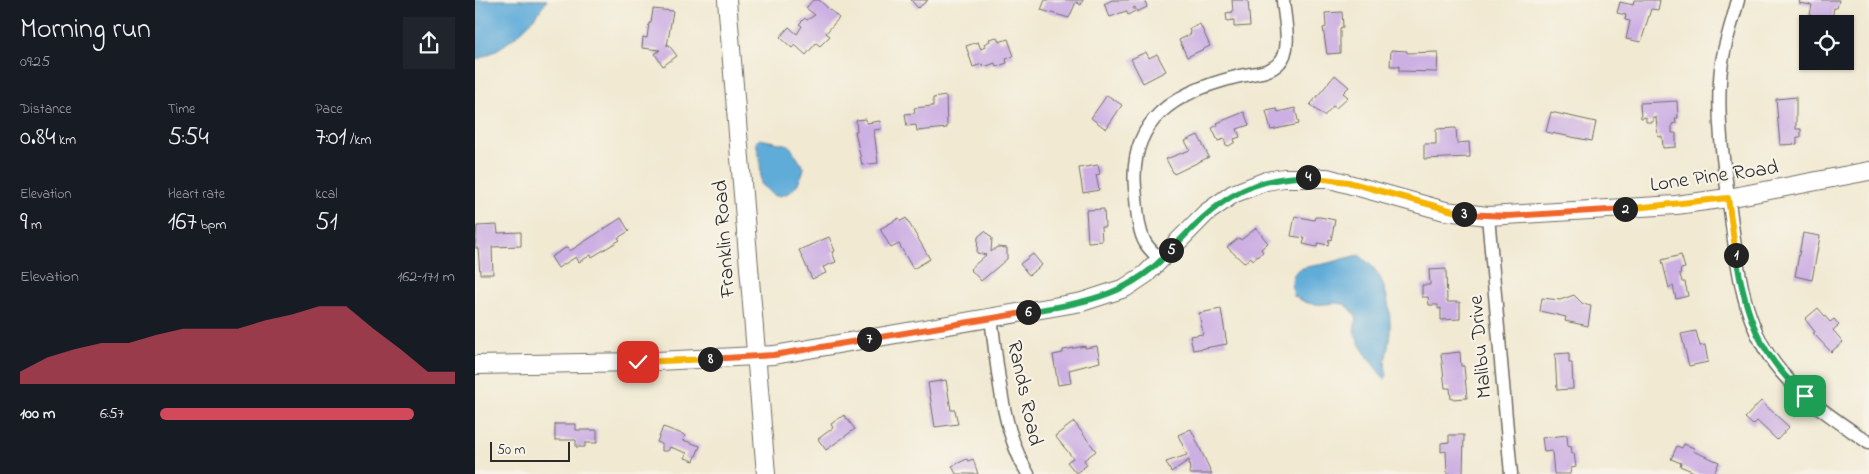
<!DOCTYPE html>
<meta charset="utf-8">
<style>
body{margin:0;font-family:"Indie Flower",sans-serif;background:#20242c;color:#f1f3f6;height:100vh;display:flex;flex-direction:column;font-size:19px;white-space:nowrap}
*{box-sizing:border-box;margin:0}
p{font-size:16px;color:#9ea1a6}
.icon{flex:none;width:28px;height:28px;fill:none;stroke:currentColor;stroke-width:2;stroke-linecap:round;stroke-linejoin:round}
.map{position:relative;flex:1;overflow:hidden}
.details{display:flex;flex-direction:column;background:#171b24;width:475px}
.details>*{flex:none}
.controls{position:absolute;left:1324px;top:15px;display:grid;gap:10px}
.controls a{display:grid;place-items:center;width:55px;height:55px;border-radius:0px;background:#171b24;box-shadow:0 1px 4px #0004;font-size:25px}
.scale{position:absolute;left:15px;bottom:12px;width:80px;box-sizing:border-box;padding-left:5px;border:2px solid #2b2b2b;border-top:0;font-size:14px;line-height:18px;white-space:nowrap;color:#2b2b2b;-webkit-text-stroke:4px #f7f3e8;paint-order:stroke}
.pin{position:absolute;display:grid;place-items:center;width:42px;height:42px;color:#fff;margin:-21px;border-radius:10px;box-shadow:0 2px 8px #0006}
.km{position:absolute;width:25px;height:25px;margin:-12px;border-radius:50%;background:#222;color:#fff;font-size:14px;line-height:25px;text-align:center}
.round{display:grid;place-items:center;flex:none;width:52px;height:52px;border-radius:0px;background:#20242c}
.headline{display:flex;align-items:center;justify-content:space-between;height:85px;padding:0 20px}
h1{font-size:28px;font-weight:600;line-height:38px}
.stats{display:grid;grid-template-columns:repeat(3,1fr);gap:8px;height:85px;padding:5px 20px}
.stats div{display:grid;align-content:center}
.stats b{font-size:25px;font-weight:600}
.stats small{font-size:14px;font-weight:400}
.stats p{font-size:14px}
.chart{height:140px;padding:10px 20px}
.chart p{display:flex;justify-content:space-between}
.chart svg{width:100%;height:90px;margin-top:5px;fill:#d1495b;opacity:.7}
ul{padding:0 20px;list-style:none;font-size:16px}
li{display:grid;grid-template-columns:80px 60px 1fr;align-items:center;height:38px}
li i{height:12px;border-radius:6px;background:#d1495b}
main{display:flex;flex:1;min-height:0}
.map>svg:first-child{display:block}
.water{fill:#60acd9;stroke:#466c82}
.building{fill:#ccafe3}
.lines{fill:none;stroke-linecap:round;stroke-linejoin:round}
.street-casing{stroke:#706e65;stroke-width:15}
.secondary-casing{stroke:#706e65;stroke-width:20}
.street{stroke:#fff;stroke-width:12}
.secondary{stroke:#fff;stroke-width:18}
.split-1-casing{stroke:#fff;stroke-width:10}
.split-2-casing{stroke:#fff;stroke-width:10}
.split-3-casing{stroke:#fff;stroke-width:10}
.split-4-casing{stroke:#fff;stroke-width:10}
.split-5-casing{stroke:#fff;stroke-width:10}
.split-6-casing{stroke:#fff;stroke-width:10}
.split-7-casing{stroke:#fff;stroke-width:10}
.split-8-casing{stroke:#fff;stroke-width:10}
.split-9-casing{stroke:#fff;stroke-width:10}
.split-1{stroke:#22a559;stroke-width:6}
.split-2{stroke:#f5b400;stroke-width:6}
.split-3{stroke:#f0652b;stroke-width:6}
.split-4{stroke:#f5b400;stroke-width:6}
.split-5{stroke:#22a559;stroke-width:6}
.split-6{stroke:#22a559;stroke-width:6}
.split-7{stroke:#f0652b;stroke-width:6}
.split-8{stroke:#f0652b;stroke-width:6}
.split-9{stroke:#f5b400;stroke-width:6}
.labels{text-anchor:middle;stroke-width:4.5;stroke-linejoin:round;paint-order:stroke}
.street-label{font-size:21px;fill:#2b2b2b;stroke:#f7f3e8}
</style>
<main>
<section class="details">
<div class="headline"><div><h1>Morning run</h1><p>09:25</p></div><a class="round"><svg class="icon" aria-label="share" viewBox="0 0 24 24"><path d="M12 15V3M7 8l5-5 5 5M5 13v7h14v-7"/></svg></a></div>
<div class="stats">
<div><p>Distance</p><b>0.84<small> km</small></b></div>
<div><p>Time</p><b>5:54</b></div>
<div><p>Pace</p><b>7:01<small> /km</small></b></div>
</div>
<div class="stats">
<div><p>Elevation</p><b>9<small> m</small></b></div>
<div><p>Heart rate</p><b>167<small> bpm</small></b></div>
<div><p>kcal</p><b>51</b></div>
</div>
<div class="chart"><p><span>Elevation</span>162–171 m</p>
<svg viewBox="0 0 160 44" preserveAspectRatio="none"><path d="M0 44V38L10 31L20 27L30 24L40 24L50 20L60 17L70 17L80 17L90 13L100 10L110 6L120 6L130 17L140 27L150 38L160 38V44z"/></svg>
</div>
<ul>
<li><b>100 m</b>6:57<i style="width:86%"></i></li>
</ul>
</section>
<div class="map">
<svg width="1394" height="474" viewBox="0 0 1394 474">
<rect width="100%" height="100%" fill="#f7f3e8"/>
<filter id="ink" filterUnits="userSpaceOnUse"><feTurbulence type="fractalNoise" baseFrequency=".02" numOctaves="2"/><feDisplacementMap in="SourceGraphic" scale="10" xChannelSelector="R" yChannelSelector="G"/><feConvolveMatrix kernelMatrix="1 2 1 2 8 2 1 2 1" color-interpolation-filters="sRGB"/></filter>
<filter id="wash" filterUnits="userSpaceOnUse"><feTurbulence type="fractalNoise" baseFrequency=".0096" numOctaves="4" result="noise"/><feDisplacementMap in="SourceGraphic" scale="20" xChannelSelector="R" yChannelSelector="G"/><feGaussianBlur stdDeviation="1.12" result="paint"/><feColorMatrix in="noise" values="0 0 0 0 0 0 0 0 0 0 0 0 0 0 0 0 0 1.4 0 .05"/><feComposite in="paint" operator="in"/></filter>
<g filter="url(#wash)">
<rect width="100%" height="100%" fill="#f1e9d2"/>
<path class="water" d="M0 0H72C56 26 29 50 0 60Z
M285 139 314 145 329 168C325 184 317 196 300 196L286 185 285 160 281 142Z
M884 255C891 261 898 266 903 274 914 292 917 321 914 342 912 355 908 362 912 375L910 379C903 372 879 340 879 330 879 327 881 322 882 319 869 292 855 309 833 303 828 302 823 298 819 296 811 263 830 269 853 263 863 261 873 257 884 255Z"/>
<g id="blocks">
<path class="building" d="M338 0H344L364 18 351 33 355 36 345 46 341 43 331 55 320 45 317 48 305 37 314 27 322 34 327 26 324 24 330 18 332 20 340 15 331 8Z
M436 0H453L443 8Z
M570 0H608L606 5 601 2 594 18 566 10Z
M637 0H670L672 7 662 12 660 7 658 8 660 11 653 15 651 11 635 17 629 4Z
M757 0H773L775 26 759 27V20L752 21 751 13 758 12Z
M1159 0H1185L1183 10 1176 9 1166 42 1151 39 1155 21 1150 20 1151 15 1142 13 1145 2 1158 5Z
M1325 0H1364L1362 8H1359L1356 24H1333L1337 5 1324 3Z
M178 9 198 11 192 46 193 44 202 56 188 66 180 54 185 50 167 48 168 37 172 38 174 23H176Z
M867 12 868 27 865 28V53L852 54 848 28 851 27 850 13Z
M725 24 735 46 712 57 704 40 716 34 714 29Z
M522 37 524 42 533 39 539 56 531 59 532 63 521 67 520 63 509 67 507 64 498 67 491 46 503 42 506 49 510 47 509 44 515 41 514 39Z
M916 50 932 51V53L963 52 962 72 924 71V66H915Z
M671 52 674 58 682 54 691 71 668 83 656 59Z
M860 75 874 87 868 93 873 97 861 108 858 106 849 116 835 105Z
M632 95 647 105 631 129 616 118Z
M471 96 472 128 442 131 441 125 432 126 430 114 440 113 439 108 458 106V98Z
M1321 97V129H1326V137H1322V144L1305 145 1301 99Z
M1202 101 1203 118H1200L1201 123 1197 124V133H1201V147L1188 148 1187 136 1183 137 1181 117H1178V122H1171V117L1166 118 1165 103Z
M820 108 824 124 796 130 791 111 802 109 803 112Z
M769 112 774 125 762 129 765 137 759 139 760 142 754 146 751 145 749 139 743 141 737 128 743 125 742 123Z
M1076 112 1121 122 1117 141 1071 132Z
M391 119 392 123 405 121 406 129 399 130 403 163 387 165 380 131H382L381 120Z
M981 128 982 143 994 142 995 157 949 159V144H961V129Z
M723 135 734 157 699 174 691 159 715 150 710 141Z
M623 165 625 174 621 175 624 190 608 193 604 168Z
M629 209 630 227H626L627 241 613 242 611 210Z
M820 216 839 220 840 217H845L860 220 856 240 854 239 853 245 843 243 842 247 828 244 830 238 816 236Z
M146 218 154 231 143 238 145 240 117 257 116 255 104 262 101 257 83 268 76 257 92 247 95 251Z
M424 218 426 221 431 218 455 259 438 269 424 244 416 248 405 229Z
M22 225 23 233 46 232V246L17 247 18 274H5L3 248H0L2 226Z
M781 228 793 243 786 249 788 252 778 260 776 257 769 263 752 247 764 238 766 240Z
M510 231 517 238 516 252 522 247 532 248V259L506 281 495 269 511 255 502 253 503 237Z
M1328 233 1345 236 1337 280 1320 276Z
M354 237 360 251 357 252 361 262 348 267 351 273 337 279 324 250Z
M558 254 567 265 554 275 545 264Z
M1206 255 1210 268 1206 269 1205 274 1207 282H1210L1213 296 1201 299 1198 286 1194 288 1187 260Z
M971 269 972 302H985V319L966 320V308L963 309V305H954L953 297H947V285H955L954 270Z
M1099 295 1108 304 1116 306 1113 326 1090 321 1091 317 1065 311 1067 298 1085 300Z
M1343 308 1355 322 1359 319 1364 325 1358 330 1368 342 1356 352 1338 333 1340 332 1330 319Z
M746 309 752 344 718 350 715 336 728 334 724 313Z
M1221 331 1225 346 1230 345 1233 362 1214 366 1206 334Z
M610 346V348L622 346 625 362 594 370 596 383 583 385 578 355 588 353V350Z
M985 352 986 366H989L992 398 976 399 975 388H970L966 354Z
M1094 353V363H1097L1098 389 1082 390 1080 354Z
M471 380 476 410H480L483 424 460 427 453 383Z
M1286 401 1314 427 1302 440 1282 421 1278 425 1270 418Z
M369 415 380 429 351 450 343 439 358 428 356 424Z
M599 422 621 451 609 460 612 465 601 473 592 462 598 458 580 436Z
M80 424H101V430H122V443H110V447H101V440H80Z
M188 427 210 435 208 440 225 446 219 461 210 458 212 453 195 447 193 451H187V444L182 442Z
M716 429 737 474H715L714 460 696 472 691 462 712 455 703 435Z
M974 435H989L988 474H972L971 451 966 452V443L974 442Z
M1092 435 1093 447 1096 446 1097 454 1099 453 1101 467 1096 468 1095 474H1079L1077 451 1069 452 1067 438Z
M1209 444 1219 448 1218 451 1244 462 1239 474H1224L1205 466 1206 463 1196 459 1202 446 1207 448Z
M492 459 493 461 498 459 503 474H481L477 466Z"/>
</g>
</g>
<g filter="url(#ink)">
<use href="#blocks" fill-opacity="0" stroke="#706e65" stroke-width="1"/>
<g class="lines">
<defs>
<path id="street" d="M1263 0C1256 27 1246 53 1245 81 1242 124 1249 167 1255 209 1262 262 1266 318 1299 363 1324 397 1360 419 1394 443
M1013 216 1036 474
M686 261C681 255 675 250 671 244 662 230 662 204 660 188 654 119 701 92 761 77 775 73 794 74 804 63 818 50 809 17 808 0
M516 318C523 369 526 429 553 474"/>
<path id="secondary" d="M252 0 291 474
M0 365 163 362 299 355 607 302 650 288 671 274 731 213 758 194 791 181 809 178H852L970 211 1013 216 1201 205 1253 198 1394 171"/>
</defs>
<use href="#street" class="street-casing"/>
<use href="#secondary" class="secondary-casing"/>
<use href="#street" class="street"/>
<use href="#secondary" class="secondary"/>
</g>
</g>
<g class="lines" filter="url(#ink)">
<defs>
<path id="split-1" d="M1261 255C1270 314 1284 355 1330 396"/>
<path id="split-2" d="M1150 209 1253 198 1261 255"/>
<path id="split-3" d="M989 214 1033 216 1150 209"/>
<path id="split-4" d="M833 177 873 182 989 214"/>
<path id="split-5" d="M696 250C736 206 771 176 833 177"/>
<path id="split-6" d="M553 312C611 302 655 296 696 250"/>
<path id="split-7" d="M394 339 553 312"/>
<path id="split-8" d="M235 359 299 355 394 339"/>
<path id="split-9" d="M163 362 235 359"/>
</defs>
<use href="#split-1" class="split-1-casing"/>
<use href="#split-2" class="split-2-casing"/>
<use href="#split-3" class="split-3-casing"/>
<use href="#split-4" class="split-4-casing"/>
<use href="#split-5" class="split-5-casing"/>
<use href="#split-6" class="split-6-casing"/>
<use href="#split-7" class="split-7-casing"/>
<use href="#split-8" class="split-8-casing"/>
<use href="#split-9" class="split-9-casing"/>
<use href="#split-1" class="split-1"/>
<use href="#split-2" class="split-2"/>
<use href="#split-3" class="split-3"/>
<use href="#split-4" class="split-4"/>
<use href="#split-5" class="split-5"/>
<use href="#split-6" class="split-6"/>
<use href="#split-7" class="split-7"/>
<use href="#split-8" class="split-8"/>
<use href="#split-9" class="split-9"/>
</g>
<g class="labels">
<g class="street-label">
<text transform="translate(1239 175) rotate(-8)" y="7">Lone Pine Road</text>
<text transform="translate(248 239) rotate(-94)" y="7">Franklin Road</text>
<text transform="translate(1004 347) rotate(-95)" y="7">Malibu Drive</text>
<text transform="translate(551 393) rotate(78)" y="7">Rands Road</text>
</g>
</g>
</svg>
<div class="controls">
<a><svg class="icon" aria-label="locate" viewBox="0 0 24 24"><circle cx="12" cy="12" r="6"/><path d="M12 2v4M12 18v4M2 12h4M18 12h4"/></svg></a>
</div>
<div class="scale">50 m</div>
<div class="pin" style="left:1330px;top:396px;background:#1e9e55"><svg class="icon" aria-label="arrive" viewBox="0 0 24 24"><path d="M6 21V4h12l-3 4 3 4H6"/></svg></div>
<div class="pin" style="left:163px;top:362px;background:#d93025"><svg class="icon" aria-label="check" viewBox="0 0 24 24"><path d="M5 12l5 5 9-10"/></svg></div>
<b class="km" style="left:1261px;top:255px">1</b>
<b class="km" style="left:1150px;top:209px">2</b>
<b class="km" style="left:989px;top:214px">3</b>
<b class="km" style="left:833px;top:177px">4</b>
<b class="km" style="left:696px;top:250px">5</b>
<b class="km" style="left:553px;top:312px">6</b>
<b class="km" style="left:394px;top:339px">7</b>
<b class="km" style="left:235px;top:359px">8</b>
</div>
</main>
